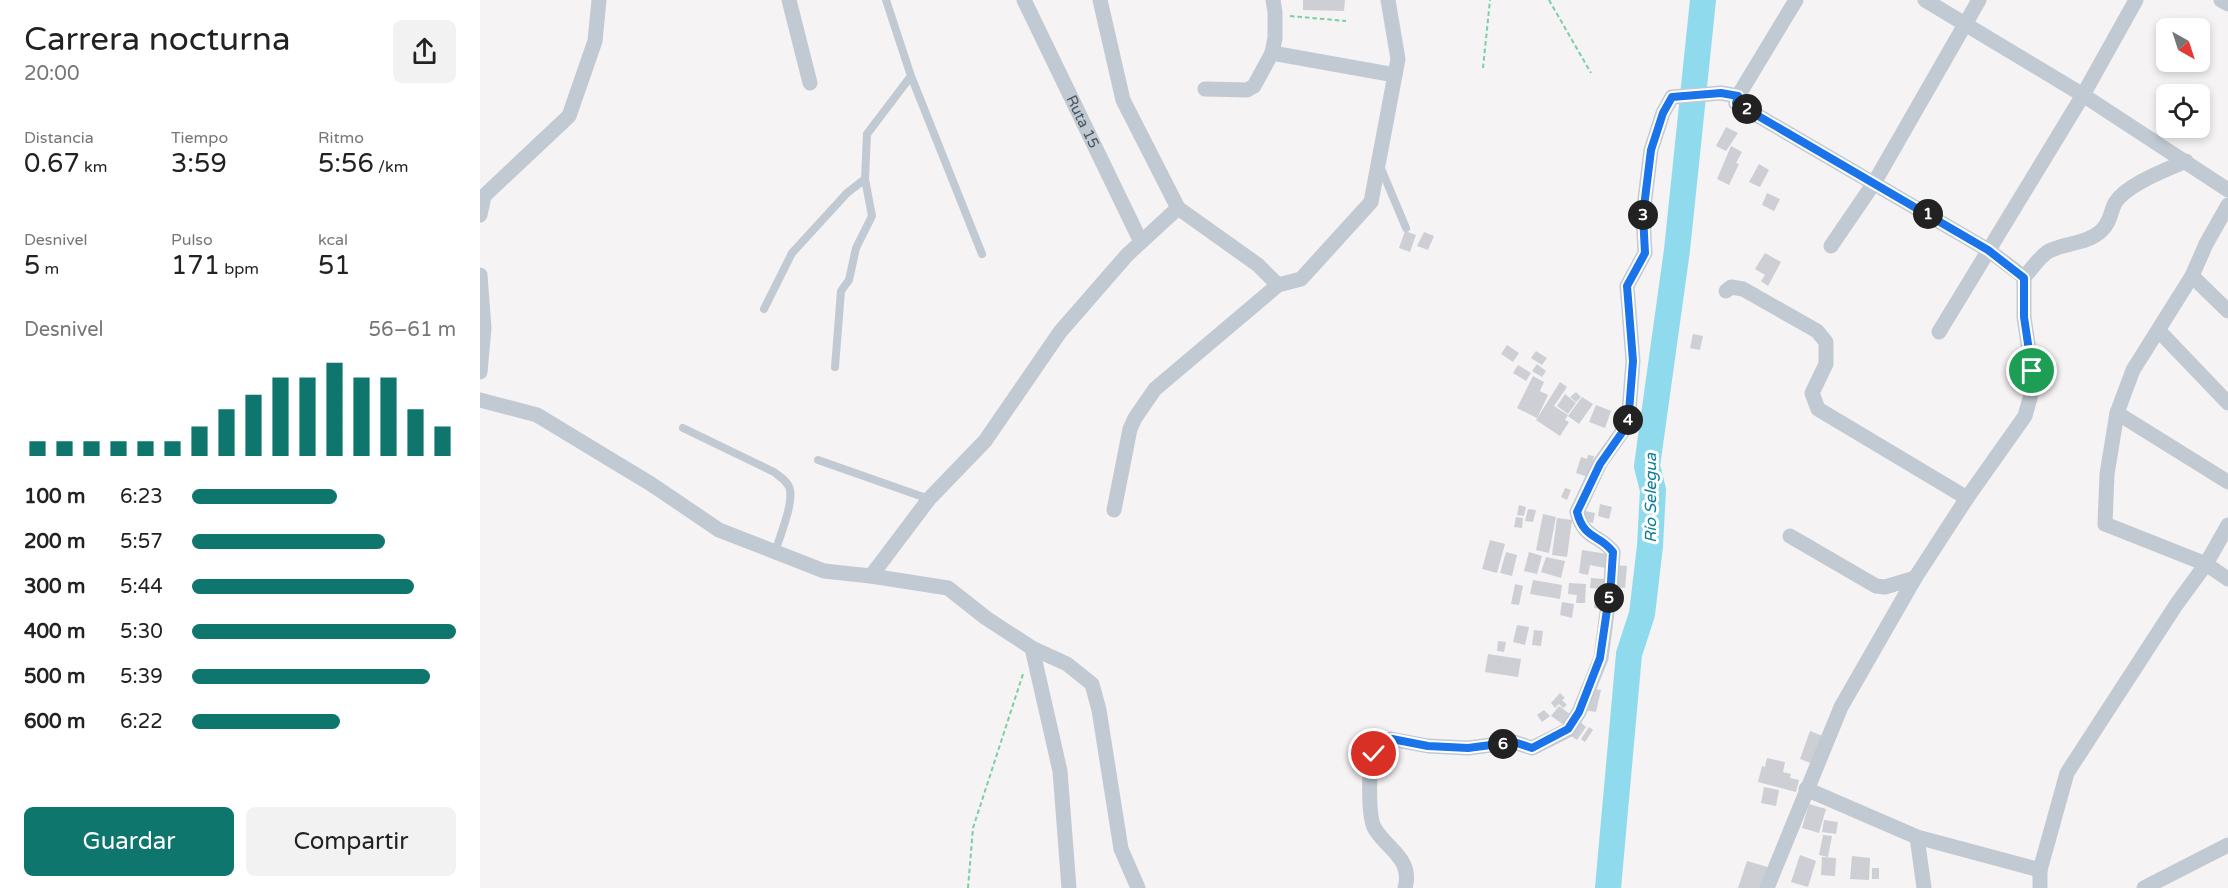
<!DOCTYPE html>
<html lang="es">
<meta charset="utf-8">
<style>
body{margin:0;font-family:"Varela Round",sans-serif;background:#f2f2f2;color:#222;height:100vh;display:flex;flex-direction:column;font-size:22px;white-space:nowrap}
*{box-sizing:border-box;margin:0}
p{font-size:20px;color:#767676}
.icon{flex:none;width:33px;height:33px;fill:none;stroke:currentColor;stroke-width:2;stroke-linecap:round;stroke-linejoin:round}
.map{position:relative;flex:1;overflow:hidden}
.sheet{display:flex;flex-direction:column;background:#fff;width:480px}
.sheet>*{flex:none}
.needle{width:39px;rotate:141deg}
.controls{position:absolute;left:1676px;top:18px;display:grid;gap:12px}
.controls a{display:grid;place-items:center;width:54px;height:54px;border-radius:9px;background:#fff;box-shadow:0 3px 9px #0003;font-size:30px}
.pin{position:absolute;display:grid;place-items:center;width:51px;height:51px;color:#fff;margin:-26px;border:3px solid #fff;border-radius:50%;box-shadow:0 2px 6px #0007}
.km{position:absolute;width:30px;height:30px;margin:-15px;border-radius:50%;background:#222;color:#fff;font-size:16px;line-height:30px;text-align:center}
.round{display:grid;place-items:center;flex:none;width:63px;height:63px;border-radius:9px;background:#f2f2f2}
.headline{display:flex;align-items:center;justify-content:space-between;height:102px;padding:0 24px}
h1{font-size:33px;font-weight:600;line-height:45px}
.stats{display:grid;grid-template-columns:repeat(3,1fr);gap:9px;height:102px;padding:6px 24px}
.stats div{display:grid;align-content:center}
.stats b{font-size:26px;font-weight:600}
.stats small{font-size:16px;font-weight:400}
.stats p{font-size:16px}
.chart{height:168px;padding:12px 24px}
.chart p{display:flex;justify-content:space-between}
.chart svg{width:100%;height:108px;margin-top:6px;stroke:#0f766e;stroke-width:6}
.button{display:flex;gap:12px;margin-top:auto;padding:12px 24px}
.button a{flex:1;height:69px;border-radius:9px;background:#0f766e;color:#fff;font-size:24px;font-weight:600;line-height:69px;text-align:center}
.button a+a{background:#f2f2f2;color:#222}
ul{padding:0 24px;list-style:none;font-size:20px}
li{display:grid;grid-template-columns:96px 72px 1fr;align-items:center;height:45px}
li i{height:15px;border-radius:8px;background:#0f766e}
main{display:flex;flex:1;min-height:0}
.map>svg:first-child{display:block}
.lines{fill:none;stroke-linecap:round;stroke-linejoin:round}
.river{stroke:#90daee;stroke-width:26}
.building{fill:#cdcfd5}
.path{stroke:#7ad0a6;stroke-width:2;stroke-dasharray:4.5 3;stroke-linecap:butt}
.service{stroke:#c1cad2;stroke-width:8}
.minor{stroke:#c1cad2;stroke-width:15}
.route-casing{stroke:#fff;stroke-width:12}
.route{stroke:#1a73e8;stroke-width:8}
.labels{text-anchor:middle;stroke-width:6;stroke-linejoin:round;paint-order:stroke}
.street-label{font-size:15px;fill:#4a5661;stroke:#fff}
.water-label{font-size:16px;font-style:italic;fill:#0c7c9b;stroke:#fff}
</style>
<main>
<section class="sheet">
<div class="headline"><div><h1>Carrera nocturna</h1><p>20:00</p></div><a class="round"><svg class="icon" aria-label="share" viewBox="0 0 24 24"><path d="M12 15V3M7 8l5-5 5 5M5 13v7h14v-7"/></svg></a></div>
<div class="stats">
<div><p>Distancia</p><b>0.67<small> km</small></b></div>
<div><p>Tiempo</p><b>3:59</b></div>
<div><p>Ritmo</p><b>5:56<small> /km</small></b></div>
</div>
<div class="stats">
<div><p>Desnivel</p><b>5<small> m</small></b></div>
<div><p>Pulso</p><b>171<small> bpm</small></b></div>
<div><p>kcal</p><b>51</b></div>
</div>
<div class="chart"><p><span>Desnivel</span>56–61 m</p>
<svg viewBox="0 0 160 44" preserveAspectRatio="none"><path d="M5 44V38M15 44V38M25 44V38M35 44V38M45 44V38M55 44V38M65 44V32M75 44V25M85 44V19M95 44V12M105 44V12M115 44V6M125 44V12M135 44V12M145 44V25M155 44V32"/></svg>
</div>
<ul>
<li><b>100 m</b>6:23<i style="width:55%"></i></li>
<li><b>200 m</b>5:57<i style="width:73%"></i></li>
<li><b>300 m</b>5:44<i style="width:84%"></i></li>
<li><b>400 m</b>5:30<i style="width:100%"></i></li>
<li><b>500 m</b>5:39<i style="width:90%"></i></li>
<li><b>600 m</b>6:22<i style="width:56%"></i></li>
</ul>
<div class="button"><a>Guardar</a><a>Compartir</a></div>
</section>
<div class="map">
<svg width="1748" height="888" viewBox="0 0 1748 888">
<rect width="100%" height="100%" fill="#f5f3f3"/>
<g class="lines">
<path class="river" d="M1128 888 1149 654 1162 614 1170 546 1173 490 1167 466 1197 250 1223 0"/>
</g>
<path class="building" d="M823 0H865L864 11 823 10Z
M1246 127 1258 133 1246 151 1236 146Z
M1251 146 1262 152 1256 163 1259 164 1249 185 1237 179Z
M1279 164 1289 170 1280 187 1269 182Z
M1287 193 1300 199 1294 211 1282 205Z
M925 231 936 235 930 252 919 248Z
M944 232 954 236 948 250 937 246Z
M1285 253 1301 262 1288 286 1281 281 1285 275 1275 269Z
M1213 334 1223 336 1220 350 1210 348Z
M1027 345 1039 353 1033 362 1021 354Z
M1056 351 1067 358 1062 365 1051 358Z
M1057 364 1066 371 1062 377 1052 371Z
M1038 365 1051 373 1046 381 1033 373Z
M1053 376 1064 382 1060 391 1068 395 1057 418 1037 408Z
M1080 382 1087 387 1074 406 1088 415 1085 420 1089 422 1080 436 1056 420Z
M1096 392 1101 397 1096 402 1090 397Z
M1085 394 1096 403 1088 414 1077 406Z
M1102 397 1113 404 1099 424 1088 416Z
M1116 405 1131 411 1125 428 1109 422Z
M1108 455 1114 456 1108 477 1096 473 1101 457 1107 459Z
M1085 488 1091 490 1087 500 1081 497Z
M1120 504 1132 507 1129 519 1118 516Z
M1039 505 1046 507 1044 516 1037 515Z
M1048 509 1056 510 1053 522 1045 521Z
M1105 511 1115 513 1113 523 1103 521Z
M1063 514 1076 517 1069 553 1056 550Z
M1036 517 1043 518 1042 528 1034 527Z
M1077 518 1092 520 1087 557 1072 555Z
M1010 540 1025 544 1017 573 1002 569Z
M1102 550 1127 554 1125 568 1110 565 1108 575 1099 573Z
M1026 552 1037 555 1032 576 1020 573Z
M1049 552 1062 556 1057 574 1044 571Z
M1066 557 1085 561 1081 578 1061 572Z
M1134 565 1147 566 1145 588 1133 587Z
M1125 568 1129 590 1110 588 1111 578 1124 579Z
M1053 580 1082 585 1080 599 1050 594Z
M1089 583 1106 584 1105 603H1096L1097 595 1088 594Z
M1035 584 1043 586 1039 605 1031 604Z
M1117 590 1127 592 1124 609 1114 608Z
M1133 590 1142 591 1139 608 1130 607Z
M1082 602 1094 604 1092 618 1080 615Z
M1037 625 1049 627 1045 645 1033 642Z
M1054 630 1063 631 1061 646 1052 645Z
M1018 641 1026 642 1024 652 1017 651Z
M1008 654 1041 659 1038 677 1005 672Z
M1109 688 1121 690 1116 712 1104 710Z
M1080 693 1085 698 1082 700 1087 705 1083 708 1079 704 1075 708 1071 703Z
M1079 706 1094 717 1087 727 1071 716Z
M1064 710 1070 716 1062 722 1057 715Z
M1098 720 1106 727 1097 740 1088 734Z
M1109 727 1113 730 1105 742 1101 739Z
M1330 731 1343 736 1333 764 1320 759Z
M1287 758 1305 762 1303 772 1311 774 1310 778 1319 780 1316 792 1278 782 1282 766 1285 767Z
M1284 787 1299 790 1296 806 1281 803Z
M1329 804 1346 809 1339 833 1322 828Z
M1344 820 1358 822 1356 834 1342 832Z
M1343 835 1352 836 1348 857 1339 855Z
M1320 855 1336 861 1328 887 1311 882Z
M1372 856 1390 858 1389 880 1370 879Z
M1342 857 1356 858 1355 876 1341 875Z
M1267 861 1291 868 1284 888H1258Z
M1392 868H1399V879H1392Z"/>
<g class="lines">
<path class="path" d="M1069 0 1111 73
M810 16 866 21
M1003 68 1010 0
M488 888 493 828 543 674"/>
<path class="service" d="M431 76 502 254
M900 166 926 228
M284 309 312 253 367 193 385 179 387 134 431 76 406 0
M355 367 361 291 369 280 376 248 392 216 385 179
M203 428 294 472C300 477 309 482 310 490 313 505 300 536 295 552
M338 460 449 499"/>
<g class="minor">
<path d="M309 0 330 83"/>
<path id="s1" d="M544 0 661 242"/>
<path d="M620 0 643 100 698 208 778 265 798 285"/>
<path d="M1316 0 1258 96 1256 103 1508 250 1544 277C1551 270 1560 256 1569 251 1585 243 1607 244 1621 231 1631 222 1630 212 1635 203 1647 184 1686 170 1706 161"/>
<path d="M1445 0 1603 95 1748 190"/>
<path d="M1741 0 1748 4"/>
<path d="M792 53 915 75"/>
<path d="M725 89 767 90 774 86 792 53 795 38V12L793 0"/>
<path d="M1748 205 1726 244 1712 276 1653 370 1637 413 1627 474 1625 524 1726 564 1748 579"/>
<path d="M0 215 4 196 89 116 115 41 119 0"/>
<path d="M1351 246 1394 183 1499 0"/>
<path d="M0 275 4 328 0 372"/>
<path d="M1712 276 1748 311"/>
<path d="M1246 291 1251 287 1263 289 1337 331 1346 342V364L1332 393 1338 409 1487 498"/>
<path d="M1679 331 1748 403"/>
<path d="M1459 332 1603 95 1656 0"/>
<path d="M0 400 57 415 171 484 239 530 344 571 391 576 449 499 505 441 580 332 647 255 698 208"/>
<path d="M1637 413 1748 482"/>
<path d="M634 510 650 429 655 418 675 389 798 285 821 279 891 202 918 59 908 0"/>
<path d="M1310 536 1396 586 1405 587 1435 578"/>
<path d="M391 576 468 588 506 618 552 648 587 664 612 684 619 710 641 849 658 888"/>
<path d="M552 648 580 771 589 888"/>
<path d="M1326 789 1437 837 1560 870"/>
<path d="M1437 837 1444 888"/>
<path d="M925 888C933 859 908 850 895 829 888 818 888 766 894 755 897 749 907 743 911 739L948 746 988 748 1034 742 1052 748 1088 730 1099 712 1121 658 1131 582 1133 552C1120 534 1104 540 1097 512L1120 463 1148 424 1153 361 1147 286 1165 253 1163 215 1171 150 1183 113 1192 97 1241 93 1258 96"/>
<path d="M1287 888 1361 707 1435 578 1487 498 1545 416 1552 391V371L1544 317V277"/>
<path d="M1560 888V870L1587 773 1696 605 1726 564 1748 525"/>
<path d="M1664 888 1748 845"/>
</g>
</g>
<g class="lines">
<defs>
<path id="route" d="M894 754 912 739 948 746 988 748 1034 742 1052 748 1088 729 1099 712 1120 658 1131 582 1133 552C1120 534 1104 540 1097 512L1120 464 1148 424 1153 361 1147 286 1165 253 1163 215 1171 150 1183 113 1192 97 1241 93 1258 96 1256 103 1508 250 1544 278V317L1552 371"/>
</defs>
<use href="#route" class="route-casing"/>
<use href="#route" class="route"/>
</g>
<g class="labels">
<g class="street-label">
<text dy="5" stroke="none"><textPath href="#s1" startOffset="135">Ruta 15</textPath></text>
</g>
<g class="water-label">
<text transform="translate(1170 498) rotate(-90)" y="6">Río Selegua</text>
</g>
</g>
</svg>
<div class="controls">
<a><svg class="needle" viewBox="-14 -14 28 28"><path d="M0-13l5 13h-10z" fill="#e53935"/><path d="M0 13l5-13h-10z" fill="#767676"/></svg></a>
<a><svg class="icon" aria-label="locate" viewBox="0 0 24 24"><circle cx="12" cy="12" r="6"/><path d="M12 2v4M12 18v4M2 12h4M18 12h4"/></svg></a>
</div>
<div class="pin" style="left:1552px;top:371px;background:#1e9e55"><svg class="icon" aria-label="arrive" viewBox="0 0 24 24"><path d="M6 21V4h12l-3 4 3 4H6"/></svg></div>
<div class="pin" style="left:894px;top:754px;background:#d93025"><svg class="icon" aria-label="check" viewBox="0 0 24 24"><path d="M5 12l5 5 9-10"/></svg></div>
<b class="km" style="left:1448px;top:214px">1</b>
<b class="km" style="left:1267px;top:109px">2</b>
<b class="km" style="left:1163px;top:215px">3</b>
<b class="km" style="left:1148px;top:420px">4</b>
<b class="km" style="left:1129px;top:598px">5</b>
<b class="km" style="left:1023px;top:744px">6</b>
</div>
</main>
